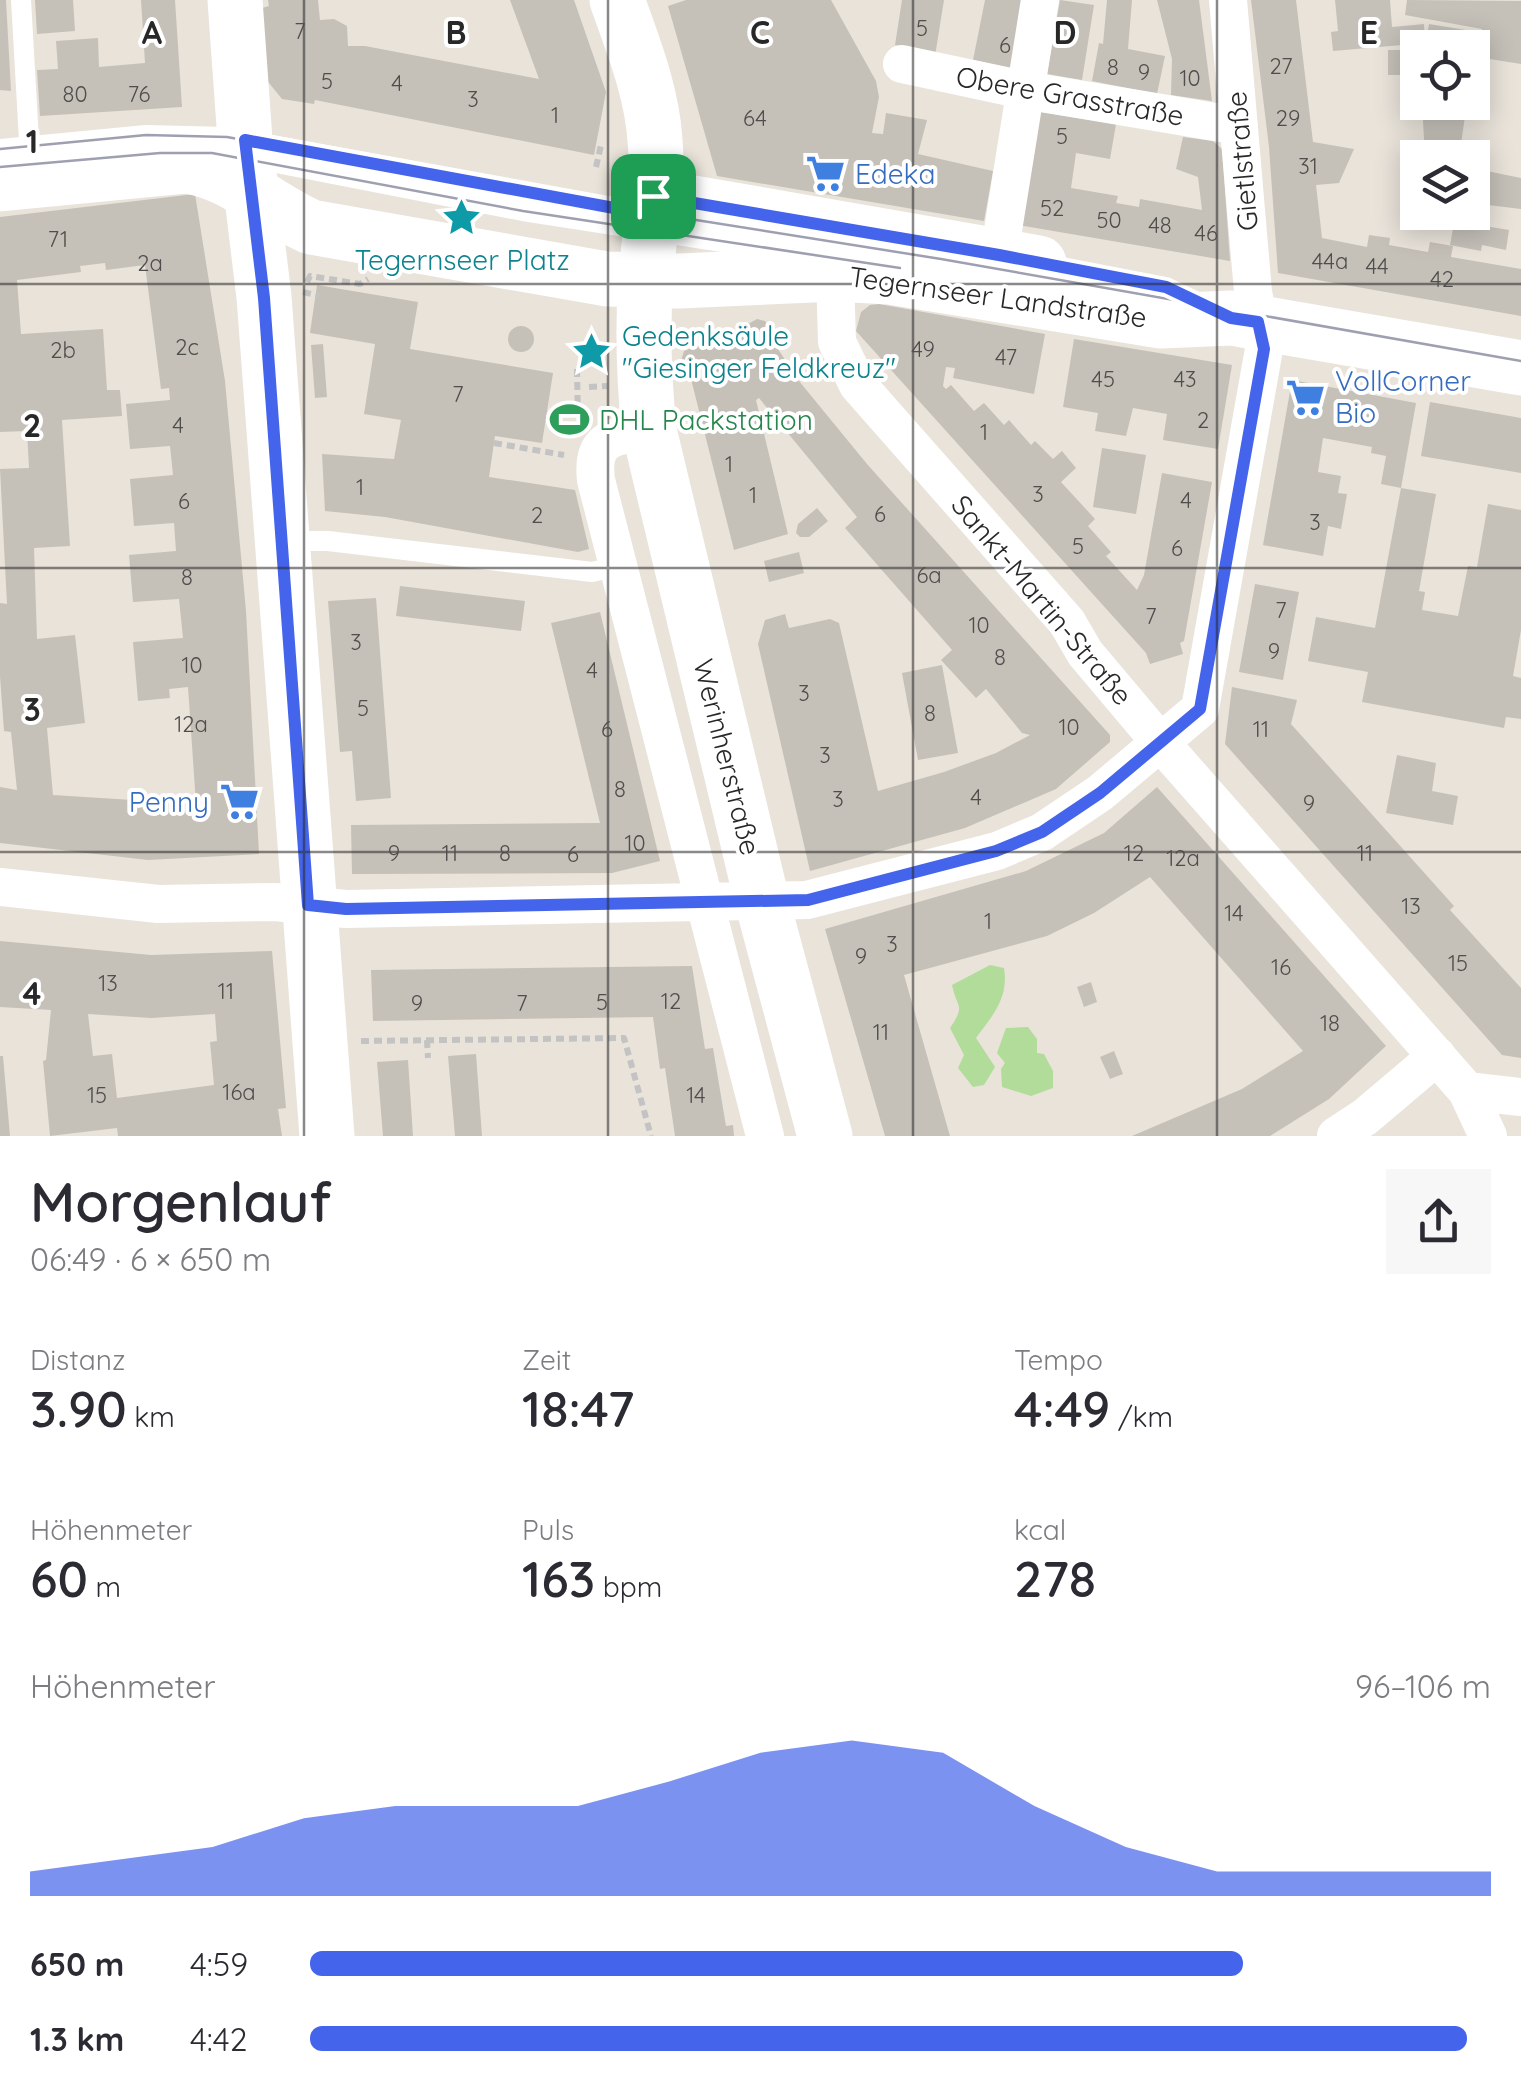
<!DOCTYPE html>
<html lang="de">
<meta charset="utf-8">
<style>
body{margin:0;font-family:Quicksand,sans-serif;background:#f7f7f7;color:#2b2b33;height:100vh;display:flex;flex-direction:column;font-size:38px;white-space:nowrap}
*{box-sizing:border-box;margin:0}
p{font-size:32px;color:#7c7c81}
.icon{flex:none;width:55px;height:55px;fill:none;stroke:currentColor;stroke-width:2;stroke-linecap:round;stroke-linejoin:round}
.map{position:relative;height:1136px;overflow:hidden}
.sheet{display:flex;flex-direction:column;background:#fff;flex:1}
.sheet>*{flex:none}
.fabs{position:absolute;left:1400px;top:30px;display:grid;gap:20px}
.fabs a{display:grid;place-items:center;width:90px;height:90px;border-radius:0px;background:#fff;box-shadow:0 5px 25px #0003;font-size:50px}
.pin{position:absolute;display:grid;place-items:center;width:85px;height:85px;color:#fff;margin:-42px;border-radius:20px;box-shadow:0 5px 15px #0006}
.round{display:grid;place-items:center;flex:none;width:105px;height:105px;border-radius:0px;background:#f7f7f7}
.head{display:flex;align-items:center;justify-content:space-between;height:170px;padding:0 30px}
h1{font-size:55px;font-weight:600;line-height:75px}
.stats{display:grid;grid-template-columns:repeat(3,1fr);gap:15px;height:170px;padding:10px 30px}
.stats div{display:grid;align-content:center}
.stats b{font-size:50px;font-weight:600}
.stats small{font-size:28px;font-weight:400}
.stats p{font-size:28px}
.chart{height:280px;padding:20px 30px}
.chart p{display:flex;justify-content:space-between}
.chart svg{width:100%;height:180px;margin-top:10px;fill:#4564ec;opacity:.7}
ul{padding:0 30px;list-style:none;font-size:32px}
li{display:grid;grid-template-columns:160px 120px 1fr;align-items:center;height:75px}
li i{height:25px;border-radius:12px;background:#4564ec}
.map>svg:first-child{display:block}
.green{fill:#b1dc9a}
.building{fill:#c5c1b9;fill-rule:evenodd}
.lines{fill:none;stroke-linecap:round;stroke-linejoin:round}
.path{stroke:#c3c3c3;stroke-width:6;stroke-dasharray:8 5;stroke-linecap:butt}
.service{stroke:#fff;stroke-width:20}
.minor{stroke:#fff;stroke-width:38}
.secondary{stroke:#fff;stroke-width:55}
.tram{stroke:#9ea0b1;stroke-width:2.5}
.route-casing{stroke:#fff;stroke-width:20}
.route{stroke:#4564ec;stroke-width:12}
.grid{fill:none;stroke:#282828;stroke-width:2.5;stroke-opacity:0.55}
.labels{text-anchor:middle;stroke-width:8;stroke-linejoin:round;paint-order:stroke}
.number-label{font-size:22px;fill:#4f4e4c}
.street-label{font-size:28px;fill:#282828;stroke:#fff}
.shop-label{font-size:28px;fill:#366cbe;stroke:#fff;text-anchor:start}
.culture-label{font-size:28px;fill:#0d838f;stroke:#fff}
.leisure-label{font-size:28px;fill:#27864d;stroke:#fff;text-anchor:start}
.grid-label{font-size:32px;text-anchor:middle;font-weight:bold;fill:#282828;stroke:#fff;stroke-width:8;stroke-linejoin:round;paint-order:stroke}
</style>
<div class="map">
<svg width="1521" height="1136" viewBox="0 0 1521 1136">
<rect width="100%" height="100%" fill="#e9e3da"/>
<path class="green" d="M990 965 1004 968C1009 998 993 1015 976 1038L995 1067 984 1085 973 1087 958 1068 964 1055 950 1028C966 1004 957 1009 952 985Z
M1028 1027 1037 1039V1053L1044 1054 1053 1071V1088L1031 1096 1002 1087 1001 1069 1005 1063 997 1053 1006 1028Z"/>
<path class="building" d="M0 0H6L11 91 0 90Z
M35 0H73L75 31 37 34Z
M141 0H175L182 107 40 116 37 70 58 69 56 41 98 38 99 67 145 63Z
M268 0H318L320 20 334 19 347 26 348 46H365L539 79 510 0H574L606 92 594 155 315 100 314 104 282 99 265 78 262 8 269 6Z
M686 0H831L876 81 879 97 872 133 883 134 886 113 927 120 918 154 993 171 984 221 717 176 668 6Z
M902 0H944L935 56 895 45Z
M985 0H1028L1015 69 973 60Z
M1060 0 1094 5 1082 80 1047 74Z
M1107 0H1132L1128 49 1165 56 1157 94 1092 81 1099 43 1103 44Z
M1157 0H1199L1212 101 1171 95 1172 59Z
M1251 0H1296L1313 142 1354 149 1339 183 1316 185 1322 238 1367 247 1369 235 1390 238 1389 245 1428 252 1430 242 1453 246 1451 257 1521 269V316L1278 273 1269 147Z
M1335 0H1390L1392 27 1424 24 1425 43 1333 51 1331 32 1338 31Z
M1407 0 1521 1V64L1477 57 1482 29 1405 15Z
M1429 24 1478 32 1475 55 1472 48H1425Z
M1388 50H1418V75H1388Z
M1422 102H1467L1459 158H1425Z
M1039 112 1116 124 1110 159 1076 153 1071 188 1118 196 1116 203 1139 207 1140 199 1202 210 1198 177 1176 169 1183 137 1213 141 1222 149 1230 261 1018 225Z
M1472 168 1521 178V209L1488 205 1485 226 1509 230 1506 250 1482 245 1481 251 1450 245 1456 212H1472Z
M195 194 225 381 246 611 259 854 148 860 0 843V787L17 790 11 732 4 731 0 676V603L7 604 0 469 29 468 27 431 0 432V217ZM105 263 106 270 145 265 161 389 169 388 170 400 126 404 130 449 170 446 173 475 130 479 134 526 174 523 176 551 129 555 133 602 179 599 183 638 133 642 138 701 170 698 169 689 188 687 196 804 53 795 47 728 85 723 75 635 37 639 34 548 70 546 62 420 122 416 120 390H107L103 329 21 334 17 280 81 272 80 266Z
M317 285 418 302 410 349 553 373 542 443 495 436 489 477 575 490 589 549 578 552 385 517 325 511 322 454 394 459 401 420 364 414 375 344 310 333Z
M879 304 1045 334 1034 394 953 378 955 368 946 367 943 386 946 389 951 385 974 411 984 403 1004 425 1009 420 1031 445 1035 441 1053 459 1062 451 1076 468 1061 482 1095 519 1088 526 1111 552 1106 556 1137 590 1144 575 1162 473 1212 482 1184 641 1180 643 1183 654 1150 664 1146 653 856 331 861 312 870 305Z
M757 319 765 321 770 329 768 334 799 381 867 464 1110 735V742L1056 789 965 828 810 871 758 644 765 620 785 614 789 628 830 619 839 623 878 791 944 772 996 753 1030 735 1022 733 986 689 976 698 941 660 952 650 845 528 857 517 759 398 756 400 788 534 734 550 688 367 681 361 684 351 747 328 748 324Z
M508 339a13 13 0 1 1 26 0a13 13 0 1 1-26 0Z
M1074 339 1232 365 1218 449 1163 440 1167 414 1133 408 1126 436 1095 431 1098 413 1063 407Z
M323 344 327 397 315 398 311 345Z
M1292 380 1416 403 1401 488 1436 494 1419 591 1425 592 1422 610 1458 616 1468 566 1477 567 1488 504 1521 510V630L1513 676 1521 678V719L1506 717 1504 728 1362 702 1368 672 1308 661 1316 617 1375 628 1401 488 1381 484 1386 456 1371 453 1372 447 1323 438 1318 472 1341 476 1338 493 1347 494 1341 529 1328 526 1323 556 1263 545Z
M1430 402 1521 418V473L1421 456Z
M1102 448 1146 455 1136 514 1093 507Z
M817 508 828 521 809 537H800L796 533 798 524Z
M799 552 804 573 769 582 764 561Z
M1255 584 1299 592 1283 680 1239 672Z
M400 586 525 601 521 631 396 616Z
M376 598 391 798 356 801 352 751 340 752 328 601Z
M600 612 660 861 612 873 352 874 351 825 600 823 551 623Z
M942 665 958 753 918 760 902 673Z
M1232 687 1297 700 1291 724 1454 906 1450 910 1521 988V1058L1502 1055 1225 744Z
M1397 755 1436 763 1432 791 1458 796 1453 825 1386 813Z
M1157 787 1386 1046 1329 1099 1270 1136H1132L1242 1089 1303 1051 1150 877 1094 913 1047 936 904 975 950 1136H885L825 929 1026 871 1104 833Z
M0 941 151 955 272 951 286 1108 278 1109 282 1136H118L117 1128 50 1136 43 1061 46 1060 51 1010 0 1007ZM88 1014 151 1018 215 1014 217 1041 210 1042 214 1085 117 1098 112 1054 93 1056Z
M692 966 705 1049 713 1048 726 1126 733 1125 734 1136H675L665 1068 660 1069 653 1017 373 1021 371 970Z
M1091 982 1097 1002 1084 1007 1077 987Z
M1114 1051 1123 1074 1110 1079 1100 1057Z
M476 1054 482 1136H455L448 1056Z
M0 1056H3L10 1136H0Z
M408 1060 413 1136H383L377 1062Z"/>
<g class="lines">
<path class="path" d="M596 167 601 145
M307 282 310 276 360 284 368 279
M303 292 320 296
M577 369 578 423
M589 387 607 386
M494 443 564 455
M427 1040 428 1058
M361 1041 624 1038 651 1136"/>
<path class="service" d="M21 0 30 158
M0 149 146 135 227 137 614 207 651 197
M251 158 523 211 754 247 788 257
M282 541H328L592 572 618 566"/>
<path class="minor" d="M902 64 1024 90 1239 126
M999 255 1040 0
M835 274 837 342 858 385 1067 622 1085 653 1160 742 1467 1091 1488 1136
M649 430C613 437 591 437 596 480L765 1136
M0 887 158 904 275 902 346 909 807 900 997 851 1042 832 1100 793 1200 709 1264 349 1253 292 1228 0
M1467 1091 1521 1097
M1336 1136 1365 1117 1437 1056"/>
<path class="secondary" d="M235 0 245 140 264 297 327 1136
M617 0C633 45 652 92 655 140 659 185 649 232 646 277 642 328 644 379 649 430L762 901 825 1136
M0 184 187 166C234 173 267 208 311 227L607 279 679 281 835 274 890 277 1161 321 1231 318 1521 368
M653 196 1039 263"/>
<path class="tram" d="M0 149 146 135 227 137 614 207 941 259 1521 361
M0 167 160 153H212L523 211 900 268"/>
</g>
<g class="lines">
<defs>
<path id="route" d="M245 140 614 208 653 196 999 255 1166 287 1231 318 1258 322 1264 349 1200 709 1100 793 1042 832 996 851 808 900 346 909 308 905 264 298Z"/>
</defs>
<use href="#route" class="route-casing"/>
<use href="#route" class="route"/>
</g>
<path class="grid" d="M304 0V1136M608 0V1136M913 0V1136M1217 0V1136M0 284H1521M0 568H1521M0 852H1521"/>
<defs>
<symbol id="supermarket-bare" viewBox="-9 -9 18 18"><path d="M-6-5.5h2.5l.6 2H6L4.5 2H-2.5L-4.4-4H-6ZM-1.5 3.2a1.3 1.3 0 1 0 .1 0ZM3 3.2a1.3 1.3 0 1 0 .1 0Z" fill="#3f7fe0" stroke="#fff" stroke-width="2.5" paint-order="stroke"/></symbol>
<symbol id="sight-bare" viewBox="-9 -9 18 18"><path d="M0-6L1.8-2.2L6-1.7L2.9 1.2L3.7 5.4L0 3.3L-3.7 5.4L-2.9 1.2L-6-1.7L-1.8-2.2Z" fill="#0f9aa8" stroke="#fff" stroke-width="2.5" paint-order="stroke"/></symbol>
<symbol id="stadium-bare" viewBox="-9 -9 18 18"><path d="M0-5a6.5 5 0 1 0 0 10a6.5 5 0 1 0 0-10ZM-3.5-1.8h7v3.6h-7Z" fill="#2e9e5b" stroke="#fff" stroke-width="2.5" paint-order="stroke"/></symbol>
</defs>
<g fill-rule="evenodd">
<use href="#supermarket-bare" x="798" y="146" width="55" height="55"/>
<use href="#sight-bare" x="434" y="190" width="55" height="55"/>
<use href="#sight-bare" x="564" y="324" width="55" height="55"/>
<use href="#supermarket-bare" x="1278" y="370" width="55" height="55"/>
<use href="#stadium-bare" x="542" y="392" width="55" height="55"/>
<use href="#supermarket-bare" x="212" y="774" width="55" height="55"/>
</g>
<g class="labels">
<g class="number-label">
<text x="922" y="36">5</text>
<text x="300" y="39">7</text>
<text x="1005" y="53">6</text>
<text x="1281" y="74">27</text>
<text x="1113" y="75">8</text>
<text x="1144" y="80">9</text>
<text x="1190" y="86">10</text>
<text x="327" y="89">5</text>
<text x="397" y="91">4</text>
<text x="75" y="102">80</text>
<text x="139" y="102">76</text>
<text x="473" y="107">3</text>
<text x="555" y="123">1</text>
<text x="755" y="126">64</text>
<text x="1288" y="126">29</text>
<text x="1062" y="144">5</text>
<text x="1308" y="174">31</text>
<text x="1052" y="216">52</text>
<text x="1109" y="228">50</text>
<text x="1160" y="233">48</text>
<text x="1206" y="241">46</text>
<text x="58" y="247">71</text>
<text x="1330" y="269">44a</text>
<text x="150" y="271">2a</text>
<text x="1377" y="274">44</text>
<text x="1442" y="287">42</text>
<text x="187" y="355">2c</text>
<text x="923" y="357">49</text>
<text x="63" y="358">2b</text>
<text x="1006" y="365">47</text>
<text x="1103" y="387">45</text>
<text x="1185" y="387">43</text>
<text x="458" y="402">7</text>
<text x="1203" y="428">2</text>
<text x="178" y="433">4</text>
<text x="984" y="440">1</text>
<text x="729" y="472">1</text>
<text x="360" y="495">1</text>
<text x="1038" y="502">3</text>
<text x="753" y="503">1</text>
<text x="1186" y="508">4</text>
<text x="184" y="509">6</text>
<text x="880" y="522">6</text>
<text x="537" y="523">2</text>
<text x="1315" y="530">3</text>
<text x="1078" y="554">5</text>
<text x="1177" y="556">6</text>
<text x="929" y="583">6a</text>
<text x="187" y="585">8</text>
<text x="1281" y="618">7</text>
<text x="1151" y="624">7</text>
<text x="979" y="633">10</text>
<text x="356" y="650">3</text>
<text x="1274" y="659">9</text>
<text x="1000" y="665">8</text>
<text x="192" y="673">10</text>
<text x="592" y="678">4</text>
<text x="804" y="701">3</text>
<text x="363" y="716">5</text>
<text x="930" y="721">8</text>
<text x="191" y="732">12a</text>
<text x="1069" y="735">10</text>
<text x="607" y="737">6</text>
<text x="1261" y="737">11</text>
<text x="825" y="763">3</text>
<text x="620" y="797">8</text>
<text x="976" y="805">4</text>
<text x="838" y="807">3</text>
<text x="1309" y="811">9</text>
<text x="635" y="851">10</text>
<text x="394" y="861">9</text>
<text x="450" y="861">11</text>
<text x="505" y="861">8</text>
<text x="1134" y="861">12</text>
<text x="1365" y="861">11</text>
<text x="573" y="862">6</text>
<text x="1183" y="866">12a</text>
<text x="1411" y="914">13</text>
<text x="1234" y="921">14</text>
<text x="988" y="929">1</text>
<text x="892" y="952">3</text>
<text x="861" y="964">9</text>
<text x="1458" y="971">15</text>
<text x="1281" y="975">16</text>
<text x="108" y="991">13</text>
<text x="226" y="999">11</text>
<text x="671" y="1009">12</text>
<text x="602" y="1010">5</text>
<text x="417" y="1011">9</text>
<text x="522" y="1011">7</text>
<text x="1330" y="1031">18</text>
<text x="881" y="1040">11</text>
<text x="239" y="1100">16a</text>
<text x="97" y="1103">15</text>
<text x="696" y="1103">14</text>
</g>
<g class="street-label">
<text transform="translate(1070 96) rotate(10)" y="10">Obere Grasstraße</text>
<text transform="translate(1242 161) rotate(-95)" y="10">Gietlstraße</text>
<text transform="translate(998 297) rotate(8)" y="10">Tegernseer Landstraße</text>
<text transform="translate(1042 600) rotate(50)" y="10">Sankt-Martin-Straße</text>
<text transform="translate(727 757) rotate(76)" y="10">Werinherstraße</text>
</g>
<g class="shop-label">
<text x="855" y="184">Edeka</text>
<text x="1335" y="391">VollCorner<tspan x="1335" dy="32">Bio</tspan></text>
<text x="209" y="812" text-anchor="end">Penny</text>
</g>
<g class="culture-label">
<text x="462" y="270">Tegernseer Platz</text>
<text x="622" y="346" text-anchor="start">Gedenksäule<tspan x="622" dy="32">"Giesinger Feldkreuz"</tspan></text>
</g>
<g class="leisure-label">
<text x="599" y="430">DHL Packstation</text>
</g>
</g>
<g class="grid-label">
<text x="152" y="44">A</text>
<text x="456" y="44">B</text>
<text x="760" y="44">C</text>
<text x="1065" y="44">D</text>
<text x="1369" y="44">E</text>
<text x="32" y="153">1</text>
<text x="32" y="437">2</text>
<text x="32" y="721">3</text>
<text x="32" y="1005">4</text>
</g>
</svg>
<div class="fabs">
<a><svg class="icon" aria-label="locate" viewBox="0 0 24 24"><circle cx="12" cy="12" r="6"/><path d="M12 2v4M12 18v4M2 12h4M18 12h4"/></svg></a>
<a><svg class="icon" aria-label="layers" viewBox="0 0 24 24"><path d="M12 4l9 5-9 5-9-5zM3 14l9 5 9-5"/></svg></a>
</div>
<div class="pin" style="left:653px;top:196px;background:#1e9e55"><svg class="icon" aria-label="arrive" viewBox="0 0 24 24"><path d="M6 21V4h12l-3 4 3 4H6"/></svg></div>
</div>
<section class="sheet">
<div class="head"><div><h1>Morgenlauf</h1><p>06:49 · 6 × 650 m</p></div><a class="round"><svg class="icon" aria-label="share" viewBox="0 0 24 24"><path d="M12 15V3M7 8l5-5 5 5M5 13v7h14v-7"/></svg></a></div>
<div class="stats">
<div><p>Distanz</p><b>3.90<small> km</small></b></div>
<div><p>Zeit</p><b>18:47</b></div>
<div><p>Tempo</p><b>4:49<small> /km</small></b></div>
</div>
<div class="stats">
<div><p>Höhenmeter</p><b>60<small> m</small></b></div>
<div><p>Puls</p><b>163<small> bpm</small></b></div>
<div><p>kcal</p><b>278</b></div>
</div>
<div class="chart"><p><span>Höhenmeter</span>96–106 m</p>
<svg viewBox="0 0 160 44" preserveAspectRatio="none"><path d="M0 44V38L10 35L20 32L30 25L40 22L50 22L60 22L70 16L80 9L90 6L100 9L110 22L120 32L130 38L140 38L150 38L160 38V44z"/></svg>
</div>
<ul>
<li><b>650 m</b>4:59<i style="width:79%"></i></li>
<li><b>1.3 km</b>4:42<i style="width:98%"></i></li>
</ul>
</section>
